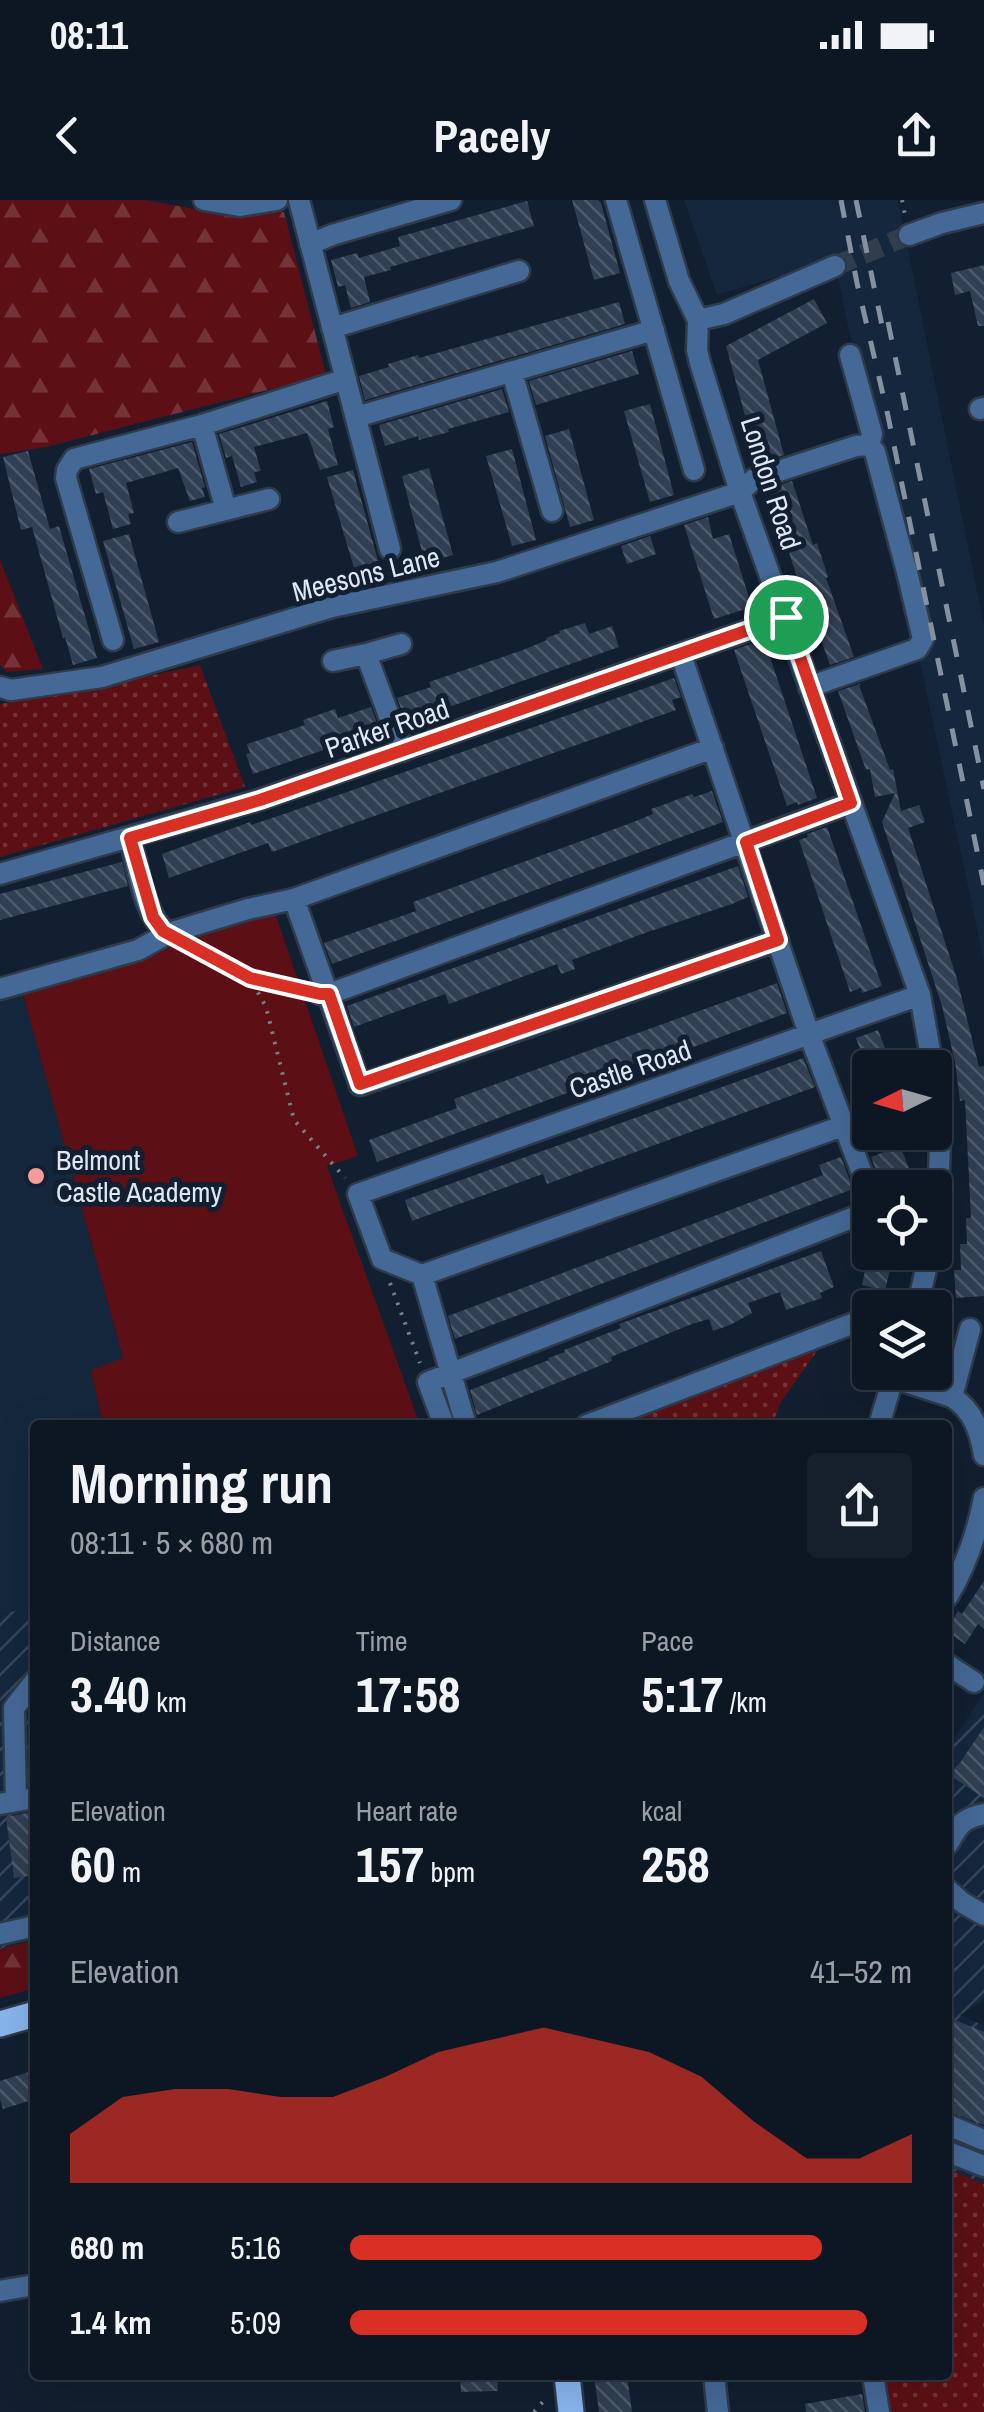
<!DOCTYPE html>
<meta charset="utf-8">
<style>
body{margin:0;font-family:"Archivo Narrow",sans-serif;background:#16202c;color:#f1f3f6;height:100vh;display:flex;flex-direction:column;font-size:38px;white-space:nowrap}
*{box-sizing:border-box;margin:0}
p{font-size:32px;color:#9a9fa6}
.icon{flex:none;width:55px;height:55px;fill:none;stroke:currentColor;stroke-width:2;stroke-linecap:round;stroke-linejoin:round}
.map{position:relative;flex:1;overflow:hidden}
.drawer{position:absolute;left:30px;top:1220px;width:922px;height:960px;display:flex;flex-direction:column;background:#0d1724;border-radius:10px;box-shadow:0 10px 40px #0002,0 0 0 2px #2d3641}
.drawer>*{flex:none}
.needle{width:65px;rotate:265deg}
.tools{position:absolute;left:852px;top:850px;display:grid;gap:20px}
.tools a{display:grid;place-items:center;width:100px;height:100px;border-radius:10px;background:#0d1724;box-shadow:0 10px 40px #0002,0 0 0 2px #2d3641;font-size:50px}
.pin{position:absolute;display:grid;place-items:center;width:85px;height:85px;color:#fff;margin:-42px;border:5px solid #fff;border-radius:50%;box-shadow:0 2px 10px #0007}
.round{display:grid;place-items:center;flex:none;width:105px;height:105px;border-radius:10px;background:#16202c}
.overview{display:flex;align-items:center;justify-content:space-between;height:170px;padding:0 40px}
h1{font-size:55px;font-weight:700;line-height:75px}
.figures{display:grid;grid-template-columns:repeat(3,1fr);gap:15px;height:170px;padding:10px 40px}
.figures div{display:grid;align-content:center}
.figures b{font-size:50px;font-weight:700}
.figures small{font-size:28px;font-weight:400}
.figures p{font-size:28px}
.chart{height:280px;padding:20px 40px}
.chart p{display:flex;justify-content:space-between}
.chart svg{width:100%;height:180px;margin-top:10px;fill:#d93025;opacity:.7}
ul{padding:0 40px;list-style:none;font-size:32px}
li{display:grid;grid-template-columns:160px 120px 1fr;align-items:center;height:75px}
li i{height:25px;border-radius:12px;background:#d93025}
.status{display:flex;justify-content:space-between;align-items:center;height:70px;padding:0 50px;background:#0d1724;direction:ltr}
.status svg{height:28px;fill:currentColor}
header{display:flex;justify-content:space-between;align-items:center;height:130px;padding:0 40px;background:#0d1724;font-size:45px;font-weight:700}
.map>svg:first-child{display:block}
.built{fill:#14273d}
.industrial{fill:url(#industrial-furrows)}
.grass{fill:#5c1015}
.forest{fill:url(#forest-firs)}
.park{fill:url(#park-dots)}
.building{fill:url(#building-back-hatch)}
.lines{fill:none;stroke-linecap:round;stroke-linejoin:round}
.minor-tunnel{stroke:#303d4d;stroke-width:20;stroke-dasharray:20 10;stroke-linecap:butt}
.minor-casing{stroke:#2e3b4b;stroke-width:25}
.major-casing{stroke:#2e3b4b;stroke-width:30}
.path{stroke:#737f8e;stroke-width:4;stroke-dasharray:2.5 8;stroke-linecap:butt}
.minor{stroke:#446996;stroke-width:20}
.major{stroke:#88b4ed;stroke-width:25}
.rail{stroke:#86919f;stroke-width:5;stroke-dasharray:18 18;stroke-linecap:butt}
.route-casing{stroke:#fff;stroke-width:20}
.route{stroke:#d93025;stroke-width:12}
.poi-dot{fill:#f59b97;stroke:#111f30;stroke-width:4}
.labels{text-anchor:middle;stroke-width:10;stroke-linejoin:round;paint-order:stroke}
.street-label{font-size:28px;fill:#dee7f3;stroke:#111f30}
.poi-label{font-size:28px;fill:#dee7f3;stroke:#111f30;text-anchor:start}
</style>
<div class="status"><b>08:11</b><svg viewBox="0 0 49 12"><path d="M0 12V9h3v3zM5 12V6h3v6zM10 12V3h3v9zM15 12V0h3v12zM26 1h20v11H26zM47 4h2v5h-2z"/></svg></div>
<header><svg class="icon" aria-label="back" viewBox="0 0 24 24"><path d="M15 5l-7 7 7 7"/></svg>Pacely<svg class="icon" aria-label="share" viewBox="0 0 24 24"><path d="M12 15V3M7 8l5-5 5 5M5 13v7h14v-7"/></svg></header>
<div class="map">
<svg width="984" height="2212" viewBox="0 0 984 2212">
<defs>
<pattern id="industrial-furrows" width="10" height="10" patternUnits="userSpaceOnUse" patternTransform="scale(2.5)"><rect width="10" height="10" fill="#14273d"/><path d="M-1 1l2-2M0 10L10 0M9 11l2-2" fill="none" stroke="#36465a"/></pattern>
<pattern id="forest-firs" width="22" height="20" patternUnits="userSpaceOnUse" patternTransform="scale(2.5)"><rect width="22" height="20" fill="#5c1015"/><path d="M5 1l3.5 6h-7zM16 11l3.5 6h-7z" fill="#733338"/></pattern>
<pattern id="park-dots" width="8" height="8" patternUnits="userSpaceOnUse" patternTransform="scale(2.5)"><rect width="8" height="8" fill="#5c1015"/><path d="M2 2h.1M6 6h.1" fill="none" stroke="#733338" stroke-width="1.8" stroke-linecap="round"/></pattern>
<pattern id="building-back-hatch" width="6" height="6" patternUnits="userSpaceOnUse" patternTransform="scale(2.5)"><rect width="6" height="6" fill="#303f53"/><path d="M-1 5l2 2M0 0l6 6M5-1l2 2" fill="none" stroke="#4e5b6c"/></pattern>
</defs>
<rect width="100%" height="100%" fill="#111f30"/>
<path class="built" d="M684 0H898L984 426V761L834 60 717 95Z
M21 787 123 1159 91 1170 103 1225H35V1407L0 1414V793Z"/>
<path class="industrial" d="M35 1407V1740L0 1749V1414Z
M984 1493V1800L960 1815 984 1826V1984L948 1969V1548Z"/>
<path class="grass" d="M273 707 358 956 327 966 420 1225H103L91 1170 123 1158 21 787Z"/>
<path class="forest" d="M0 0H145L239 17 284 12 326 175 46 247 0 254Z
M0 360 43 469 7 472 0 465Z
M35 1740V1788L0 1798V1749Z"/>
<path class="park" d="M200 465 245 587 0 657V504L84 490Z
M826 1138 781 1202 772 1225H605Z
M948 1969 984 1984V2212H887L882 2175H948Z"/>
<path class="building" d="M572 0H598L601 3 620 73 594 80Z
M527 1 534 26 390 67 391 70 364 77 370 102 351 108 345 85 338 87 331 60 357 53 359 58 400 46 398 37Z
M984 65V126H978L970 91 955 95 951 73Z
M814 99 827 123 758 160 784 255 758 263 726 146Z
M619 102 625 124 365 200 359 176 389 167 388 164 418 155 419 158Z
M632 151 639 174 536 205 529 181Z
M502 189 509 212 448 229 449 232 419 240 418 236 385 246 379 225Z
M327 201 334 227 328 229 338 265 320 270 307 233 254 247 261 271 254 272 257 282 241 287 232 256 226 258 219 234Z
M650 204 674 295 650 302 624 211Z
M569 229 594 320 570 327 545 236Z
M192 242 205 287 202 288 205 297 190 301 178 268 126 283 134 313 128 314 131 324 113 329 103 292 96 294 89 269Z
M512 249 536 340 512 346 486 256Z
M28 251 50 329 59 326 97 458 73 465 65 437 63 438 32 327 21 330 3 257Z
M429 268 453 355 425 363 402 276Z
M353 270 383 379 359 385 327 277Z
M792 281 813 345 817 343 828 377 826 378 854 457 830 465 802 386H800L768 289Z
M708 317 713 339 729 334 752 407 714 419 684 325Z
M129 334 159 442 134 449 103 341Z
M650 336 656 354 627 364 621 346Z
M585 423 589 434 612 426 619 447 406 522 397 498 431 487 429 482 523 450 547 440 546 438 560 433 559 431Z
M764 439 817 598 798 605 797 602 787 606 734 450Z
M674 478 681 497 672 500 676 510 272 652 268 643 169 678 162 654 250 622 251 625 284 614Z
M863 483 859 485 890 570 893 569 901 611 919 605 925 622 908 628 957 779 979 867 984 866V1096L956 1098 954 1070H961L960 1044H967L966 1018H971L965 900 960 901 955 862 942 806 882 622 895 593 875 597 870 569 866 570 838 491Z
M371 507 380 531 253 574 246 554 250 553 247 544 305 525 303 520 335 509 338 518Z
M712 591 723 622 332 764 324 743 416 711 413 702 631 623 653 614 651 609 660 606 692 594 694 597Z
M827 627 882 786 862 793 861 788 850 792 799 640 808 637 807 634Z
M122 662 128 686 0 720V694Z
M738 666 748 697 732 704 645 733 572 760 575 769 561 774 557 764 449 804 445 794 354 827 347 806Z
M777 783 787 813 377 962 369 940 457 908 454 899Z
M878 830 885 848 892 868H867L856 838Z
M803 858 815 887 547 984 543 974 412 1021 405 1000Z
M900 946 909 968 879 979 871 957Z
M841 957 853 989 455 1139 448 1116 823 975 819 965Z
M821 1051 834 1087 820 1093 822 1098 786 1110 780 1092 751 1102 748 1103 752 1113 730 1125 713 1131 709 1119 692 1124 611 1157 612 1161 477 1215 470 1190 549 1160 548 1158 565 1152 564 1150 621 1128 619 1124Z
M869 1052H894L885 1091 862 1085Z
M984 1381V1429L978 1424 965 1444 948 1432V1428L958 1411 962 1414Z
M984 1527V1598L951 1576Z
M32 1612 35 1635V1675L14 1678 6 1617Z
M948 1817 984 1832V1925L948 1911Z
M35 1870V1899L3 1909 0 1899V1881Z
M460 2175H497L498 2191 461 2192Z
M594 2175H627L632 2212H599Z
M862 2194 865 2212H806L805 2204Z"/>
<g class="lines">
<path class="minor-tunnel" d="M835 66 909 35"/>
<defs>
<path id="minor" d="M204 0 240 6 277 0
M299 0 390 349
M616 0 694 270
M655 0 679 81 698 120 697 150 700 163 740 292 920 795 933 868
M909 35 942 23 984 13
M310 44 332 35 451 0
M698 120 724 114 835 66
M332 128 519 71
M850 155 872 234 869 245
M512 172 552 311
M980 209 984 208
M356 217 654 130
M202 225 226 310
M178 322 269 299
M113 440 66 278 67 270 74 259 202 225 346 179
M401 444 366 454 402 551
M681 455 809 834 870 994
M333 461 366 454
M0 487 11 490 102 477 332 407 497 372 740 292 754 279 856 246 869 245 875 252 907 372 923 439 917 449 809 487
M713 548 294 699 360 885 778 740
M130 638C137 663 145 722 169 733L248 709 294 699
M0 674 259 600 786 417
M0 789 138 750 169 733
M320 794H329L851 603
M935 879C943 924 940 974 935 1019
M843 926 422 1075 382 1059 358 994 920 795
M422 1075 466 1225
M917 1108 930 1052
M893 1178 952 1197C973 1210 980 1231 984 1255
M952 1197 970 1129
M444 1225 428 1182 870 1011
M587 1225 870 1117
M879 1225 895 1172
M948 1396C967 1364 977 1334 984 1298
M948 1465 974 1482
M16 1601 14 1508 35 1481
M0 1604 35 1598
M948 1644C958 1626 962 1618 984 1614
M948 1690 963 1703 984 1715
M0 1734 35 1726
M948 1925 984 1940
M948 1952 984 1966
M0 2091 35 2085
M714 2175 718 2212
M873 2175 879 2212"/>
<path id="major" d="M0 1824 35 1814
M567 2175 571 2212"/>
</defs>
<use href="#minor" class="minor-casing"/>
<use href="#major" class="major-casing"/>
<path class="path" d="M902 0 905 15
M191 745 250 778 266 807 294 920 345 978
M250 778 304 790
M390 1083 420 1163
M534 2212 547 2197"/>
<use href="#minor" class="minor"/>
<use href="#major" class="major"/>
<path class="rail" d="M841 0 857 83 888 216 984 685
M856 0 884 135
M888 122 984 589"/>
</g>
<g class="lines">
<defs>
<path id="route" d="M786 417 851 603 746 642 778 740 360 884 329 794H320L250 778 163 731 153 717 130 638 260 600Z"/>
</defs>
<use href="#route" class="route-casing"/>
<use href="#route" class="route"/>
</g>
<circle class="poi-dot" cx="36" cy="976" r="10"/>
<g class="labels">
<g class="street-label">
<text transform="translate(771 283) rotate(72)" y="10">London Road</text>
<text transform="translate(366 374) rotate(-14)" y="10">Meesons Lane</text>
<text transform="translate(387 528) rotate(-19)" y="10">Parker Road</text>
<text transform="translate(630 869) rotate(-19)" y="10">Castle Road</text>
</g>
<g class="poi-label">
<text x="56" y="970">Belmont<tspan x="56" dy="32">Castle Academy</tspan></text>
</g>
</g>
</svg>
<div class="tools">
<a><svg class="needle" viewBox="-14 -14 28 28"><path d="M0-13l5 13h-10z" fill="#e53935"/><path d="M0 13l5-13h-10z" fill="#9a9fa6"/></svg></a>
<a><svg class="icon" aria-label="locate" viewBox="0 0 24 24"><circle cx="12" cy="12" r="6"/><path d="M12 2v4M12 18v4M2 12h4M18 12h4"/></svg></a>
<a><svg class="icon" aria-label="layers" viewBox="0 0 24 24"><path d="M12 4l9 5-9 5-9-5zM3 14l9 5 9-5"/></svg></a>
</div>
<div class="pin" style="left:786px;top:417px;background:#1e9e55"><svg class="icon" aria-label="arrive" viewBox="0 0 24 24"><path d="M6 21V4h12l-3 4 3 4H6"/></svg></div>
<section class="drawer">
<div class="overview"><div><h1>Morning run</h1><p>08:11 · 5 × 680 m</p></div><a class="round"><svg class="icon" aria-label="share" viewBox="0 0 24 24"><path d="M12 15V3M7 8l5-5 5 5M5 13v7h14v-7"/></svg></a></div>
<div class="figures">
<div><p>Distance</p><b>3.40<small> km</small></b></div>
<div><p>Time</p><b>17:58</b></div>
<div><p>Pace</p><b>5:17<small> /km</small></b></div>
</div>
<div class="figures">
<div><p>Elevation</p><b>60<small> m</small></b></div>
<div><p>Heart rate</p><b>157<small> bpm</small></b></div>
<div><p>kcal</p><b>258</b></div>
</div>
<div class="chart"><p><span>Elevation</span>41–52 m</p>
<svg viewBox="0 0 160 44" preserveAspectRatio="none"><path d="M0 44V32L10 23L20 21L30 21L40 23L50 23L60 18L70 12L80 9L90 6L100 9L110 12L120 18L130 29L140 38L150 38L160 32V44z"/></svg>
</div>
<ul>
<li><b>680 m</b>5:16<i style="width:84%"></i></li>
<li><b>1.4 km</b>5:09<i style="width:92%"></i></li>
</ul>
</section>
</div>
